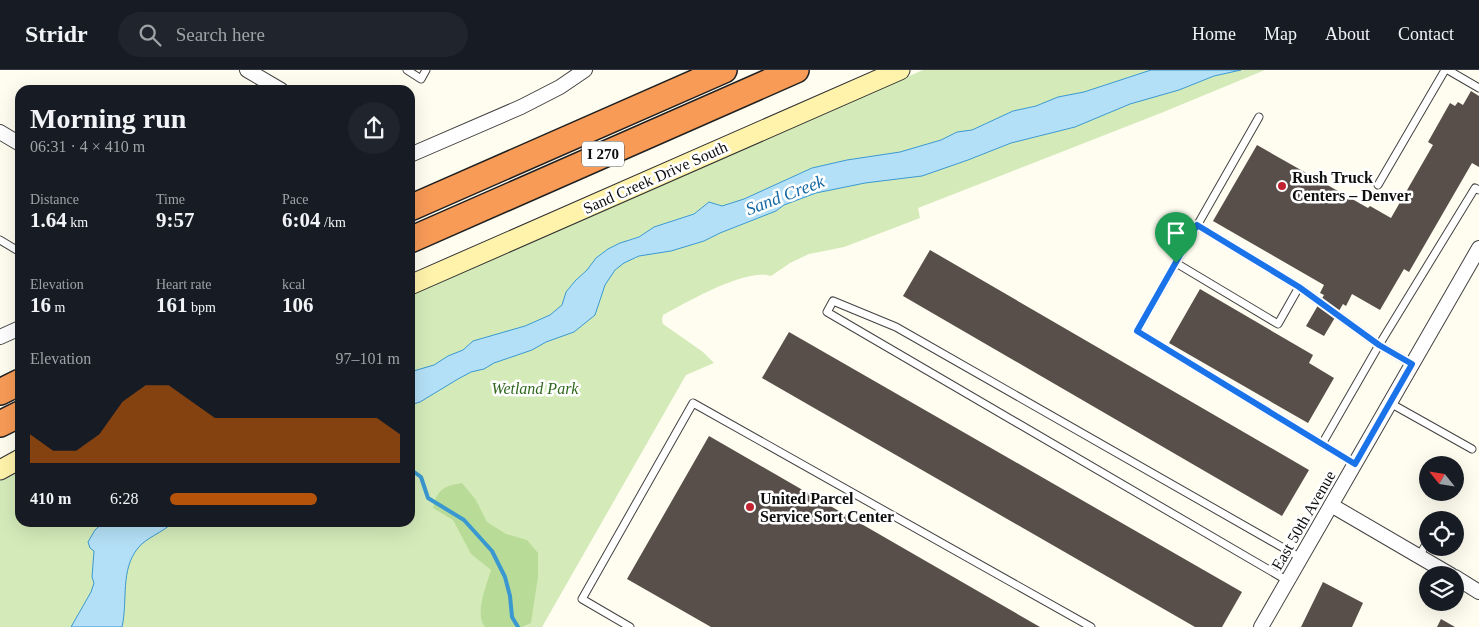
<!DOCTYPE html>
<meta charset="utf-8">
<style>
body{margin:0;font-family:"Times New Roman",serif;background:#20242c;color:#f1f3f6;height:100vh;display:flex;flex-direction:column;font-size:19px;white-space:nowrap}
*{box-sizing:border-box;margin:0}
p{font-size:16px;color:#9ea1a6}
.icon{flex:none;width:28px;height:28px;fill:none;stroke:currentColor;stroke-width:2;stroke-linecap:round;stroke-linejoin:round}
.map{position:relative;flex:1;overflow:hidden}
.details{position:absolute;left:15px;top:15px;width:400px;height:442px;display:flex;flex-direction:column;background:#171b24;border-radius:15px;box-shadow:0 5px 20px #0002}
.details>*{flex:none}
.needle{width:32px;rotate:300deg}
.buttons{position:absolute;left:1419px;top:386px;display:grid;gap:10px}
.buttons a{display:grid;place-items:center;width:45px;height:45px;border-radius:50%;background:#171b24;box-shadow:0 5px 20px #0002;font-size:25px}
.pin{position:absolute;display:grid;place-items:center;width:42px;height:42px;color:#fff;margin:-51px -21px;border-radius:50% 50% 50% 0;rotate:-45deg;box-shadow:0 0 5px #0007}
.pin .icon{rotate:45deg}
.round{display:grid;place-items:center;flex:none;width:52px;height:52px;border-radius:26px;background:#20242c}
.summary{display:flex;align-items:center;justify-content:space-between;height:85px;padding:0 15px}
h1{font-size:28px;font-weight:600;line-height:38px}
.figures{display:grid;grid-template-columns:repeat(3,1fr);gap:8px;height:85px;padding:5px 15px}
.figures div{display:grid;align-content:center}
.figures b{font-size:21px;font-weight:600}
.figures small{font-size:14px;font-weight:400}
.figures p{font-size:14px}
.chart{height:140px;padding:10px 15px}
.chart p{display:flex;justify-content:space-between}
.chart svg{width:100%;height:90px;margin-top:5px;fill:#b45309;opacity:.7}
ul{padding:0 15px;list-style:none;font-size:16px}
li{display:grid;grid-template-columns:80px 60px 1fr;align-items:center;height:38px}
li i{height:12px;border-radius:6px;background:#b45309}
header{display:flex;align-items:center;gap:30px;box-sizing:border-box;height:70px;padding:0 25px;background:#171b24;border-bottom:1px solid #363941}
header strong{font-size:24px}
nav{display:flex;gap:28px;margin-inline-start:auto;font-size:18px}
.search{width:350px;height:45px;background:#20242c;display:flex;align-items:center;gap:12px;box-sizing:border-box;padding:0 18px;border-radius:28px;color:#9ea1a6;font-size:19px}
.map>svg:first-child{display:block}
.green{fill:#d4ebb9}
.forest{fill:#b8dc98}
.water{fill:#b4e0f7;stroke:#3a98d0}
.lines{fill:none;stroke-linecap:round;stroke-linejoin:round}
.stream{stroke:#3a98d0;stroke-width:4}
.building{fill:#584f4b}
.service-casing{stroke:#424242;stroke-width:9}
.minor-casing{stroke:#424242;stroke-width:16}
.secondary-casing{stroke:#313131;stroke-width:21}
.motorway-casing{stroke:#202020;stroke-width:28}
.service{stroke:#fff;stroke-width:7}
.minor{stroke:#fff;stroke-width:14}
.secondary{stroke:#fff3ab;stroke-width:19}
.motorway{stroke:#f79b57;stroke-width:25}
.route-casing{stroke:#fff;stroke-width:10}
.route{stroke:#1a73e8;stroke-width:6}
.poi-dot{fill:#c22330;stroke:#fff;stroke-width:2}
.labels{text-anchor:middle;stroke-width:5;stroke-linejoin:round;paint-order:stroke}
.shield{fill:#fff;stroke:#575757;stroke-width:1}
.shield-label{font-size:15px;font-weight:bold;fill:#0f0f0f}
.street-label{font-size:16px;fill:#0f0f0f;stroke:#fff}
.poi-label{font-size:16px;font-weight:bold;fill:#0f0f0f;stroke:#fff;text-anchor:start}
.park-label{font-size:16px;font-style:italic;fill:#2f681d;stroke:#fff}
.water-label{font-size:18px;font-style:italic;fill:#156aa4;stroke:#fff}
</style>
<header>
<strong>Stridr</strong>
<div class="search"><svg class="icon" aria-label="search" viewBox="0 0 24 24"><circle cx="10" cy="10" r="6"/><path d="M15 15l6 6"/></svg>Search here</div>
<nav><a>Home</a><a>Map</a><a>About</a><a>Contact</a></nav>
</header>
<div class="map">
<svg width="1479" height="557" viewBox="0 0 1479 557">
<rect width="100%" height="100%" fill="#fffcf0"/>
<path class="green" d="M923 0H1151L1084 22 1058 27 1036 36 1013 41 972 60 957 62 941 70 900 82 847 90 812 98 744 129 722 136 709 132 694 144 654 157 639 167 627 170 635 189 639 186 671 181 704 171 720 163 776 141 784 135 816 123 865 113 922 106 968 90 1011 73 1075 57 1130 34 1200 12 1214 6 1241 0H1265L1161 43 918 138 920 148 844 177 809 184 790 193 771 206C745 198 686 233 663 245L662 250 663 254 703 282 714 293 686 305 542 557H0V411L20 400V452H410V225Z"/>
<path class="forest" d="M462 413 476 430 487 452 506 464 527 470 538 483V507L531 553 522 557H485C474 544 487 514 491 500L471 484 453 450 433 438C437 419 444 416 462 413Z"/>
<path class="water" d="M1151 0H1241L1214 6 1179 20 1130 34 1075 57 1011 73 968 90 922 106 865 113 816 123 784 135 776 141 720 163 704 171 671 181 639 186 624 193 615 200 605 215 595 245 574 262 546 272 532 280 494 293 484 299 471 302 458 309 420 332 410 335V302L434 295 448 286 463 280 473 271 525 256 550 245 562 235 566 222 575 211 587 200 596 188 608 179 620 173 639 167 654 157 694 144 709 132 722 136 744 129 812 98 847 90 900 82 941 70 957 62 972 60 1013 41 1036 36 1058 27 1084 22Z
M104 452 172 453C162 463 147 467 138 478 120 500 128 530 122 557H71L91 522 94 513 92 507 94 481 90 478 88 472 95 460Z"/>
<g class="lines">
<path class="stream" d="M410 399 421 407 428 428 464 450 492 481 505 507 510 526 512 547 518 557"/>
</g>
<path class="building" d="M1471 21 1479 26V97L1472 93 1409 202 1404 199 1380 240 1352 224 1346 236 1343 234 1324 266 1306 256 1324 225 1320 223 1324 215 1213 151 1257 75 1368 138 1370 136 1391 148 1433 75 1428 72 1450 33 1455 36 1458 32 1463 35Z
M930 180 1309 400 1282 446 903 226Z
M1200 219 1313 285 1309 293 1334 308 1308 353 1169 273Z
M789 262 1242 522 1222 557H1195L762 308Z
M709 366 1040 557H711L627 509Z
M1323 512 1363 533 1352 557H1301Z
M1441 549 1455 557H1437Z"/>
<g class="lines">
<defs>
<path id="service" d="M407 0 421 9 426 0
M1448 0 1479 18
M1259 47 1137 261 1355 394
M1378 115 1445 0
M0 170 20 182
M1176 193 1278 254 1299 217 1197 155
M1299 217 1379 275 1412 294
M1390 333 1472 379
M1322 374 1379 275 1475 118 1479 120
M1440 450 1442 446
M1419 486 1428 471
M1288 511 827 242 833 231 896 257 1301 488
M630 557 582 529 693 333 1091 557"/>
<path id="minor" d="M247 0 281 20
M0 62 20 74
M410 85 521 37 560 17 585 0
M0 267 20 258
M1331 435 1451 505
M1455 507 1479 522
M1261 557 1479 178"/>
<path id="secondary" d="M410 215 900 0
M0 400 20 389"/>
<path id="motorway" d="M410 138 724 0
M410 170 796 0
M0 322 20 312
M0 354 20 344"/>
</defs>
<use href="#service" class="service-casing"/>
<use href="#minor" class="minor-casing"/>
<use href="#secondary" class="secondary-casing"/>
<use href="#motorway" class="motorway-casing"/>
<use href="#service" class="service"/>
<use href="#minor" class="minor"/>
<use href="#secondary" class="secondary"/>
<use href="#motorway" class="motorway"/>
</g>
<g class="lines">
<defs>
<path id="route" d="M1197 155 1299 217 1379 275 1412 294 1355 394 1137 261Z"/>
</defs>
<use href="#route" class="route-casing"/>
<use href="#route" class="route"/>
</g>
<g class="poi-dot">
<circle cx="1282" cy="116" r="5"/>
<circle cx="750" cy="437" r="5"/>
</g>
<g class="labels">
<rect class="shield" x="582" y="71.5" width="42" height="25" rx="4"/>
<g class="shield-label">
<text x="603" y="89">I 270</text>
</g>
<g class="street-label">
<text transform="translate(655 107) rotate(-24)" y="6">Sand Creek Drive South</text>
<text transform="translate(1303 450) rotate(-60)" y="6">East 50th Avenue</text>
</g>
<g class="poi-label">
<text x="1292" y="113">Rush Truck<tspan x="1292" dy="18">Centers – Denver</tspan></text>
<text x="760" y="434">United Parcel<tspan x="760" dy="18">Service Sort Center</tspan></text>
</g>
<g class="park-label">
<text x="535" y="324">Wetland Park</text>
</g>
<g class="water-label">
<text transform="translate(785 125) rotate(-21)" y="6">Sand Creek</text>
</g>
</g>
</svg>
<div class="buttons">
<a><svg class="needle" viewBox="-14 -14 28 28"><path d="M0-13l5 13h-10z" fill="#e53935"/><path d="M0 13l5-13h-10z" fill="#9ea1a6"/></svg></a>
<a><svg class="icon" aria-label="locate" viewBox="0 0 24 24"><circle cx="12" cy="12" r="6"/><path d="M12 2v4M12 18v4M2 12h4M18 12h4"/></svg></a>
<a><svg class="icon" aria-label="layers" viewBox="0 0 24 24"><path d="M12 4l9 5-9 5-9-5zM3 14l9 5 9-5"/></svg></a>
</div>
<div class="pin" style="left:1176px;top:193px;background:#1e9e55"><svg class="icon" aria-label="arrive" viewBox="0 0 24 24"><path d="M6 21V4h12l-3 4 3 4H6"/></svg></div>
<section class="details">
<div class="summary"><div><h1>Morning run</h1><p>06:31 · 4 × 410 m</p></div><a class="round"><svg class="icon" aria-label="share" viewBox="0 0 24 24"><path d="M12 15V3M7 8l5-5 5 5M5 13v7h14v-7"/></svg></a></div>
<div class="figures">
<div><p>Distance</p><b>1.64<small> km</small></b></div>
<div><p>Time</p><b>9:57</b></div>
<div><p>Pace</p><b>6:04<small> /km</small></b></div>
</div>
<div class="figures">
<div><p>Elevation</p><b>16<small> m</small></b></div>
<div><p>Heart rate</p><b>161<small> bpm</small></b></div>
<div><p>kcal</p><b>106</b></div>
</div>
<div class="chart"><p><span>Elevation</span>97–101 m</p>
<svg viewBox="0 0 160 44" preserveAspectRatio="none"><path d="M0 44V30L10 38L20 38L30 30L40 14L50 6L60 6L70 14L80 22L90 22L100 22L110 22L120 22L130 22L140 22L150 22L160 30V44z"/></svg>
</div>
<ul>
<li><b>410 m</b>6:28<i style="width:64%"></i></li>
</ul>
</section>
</div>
